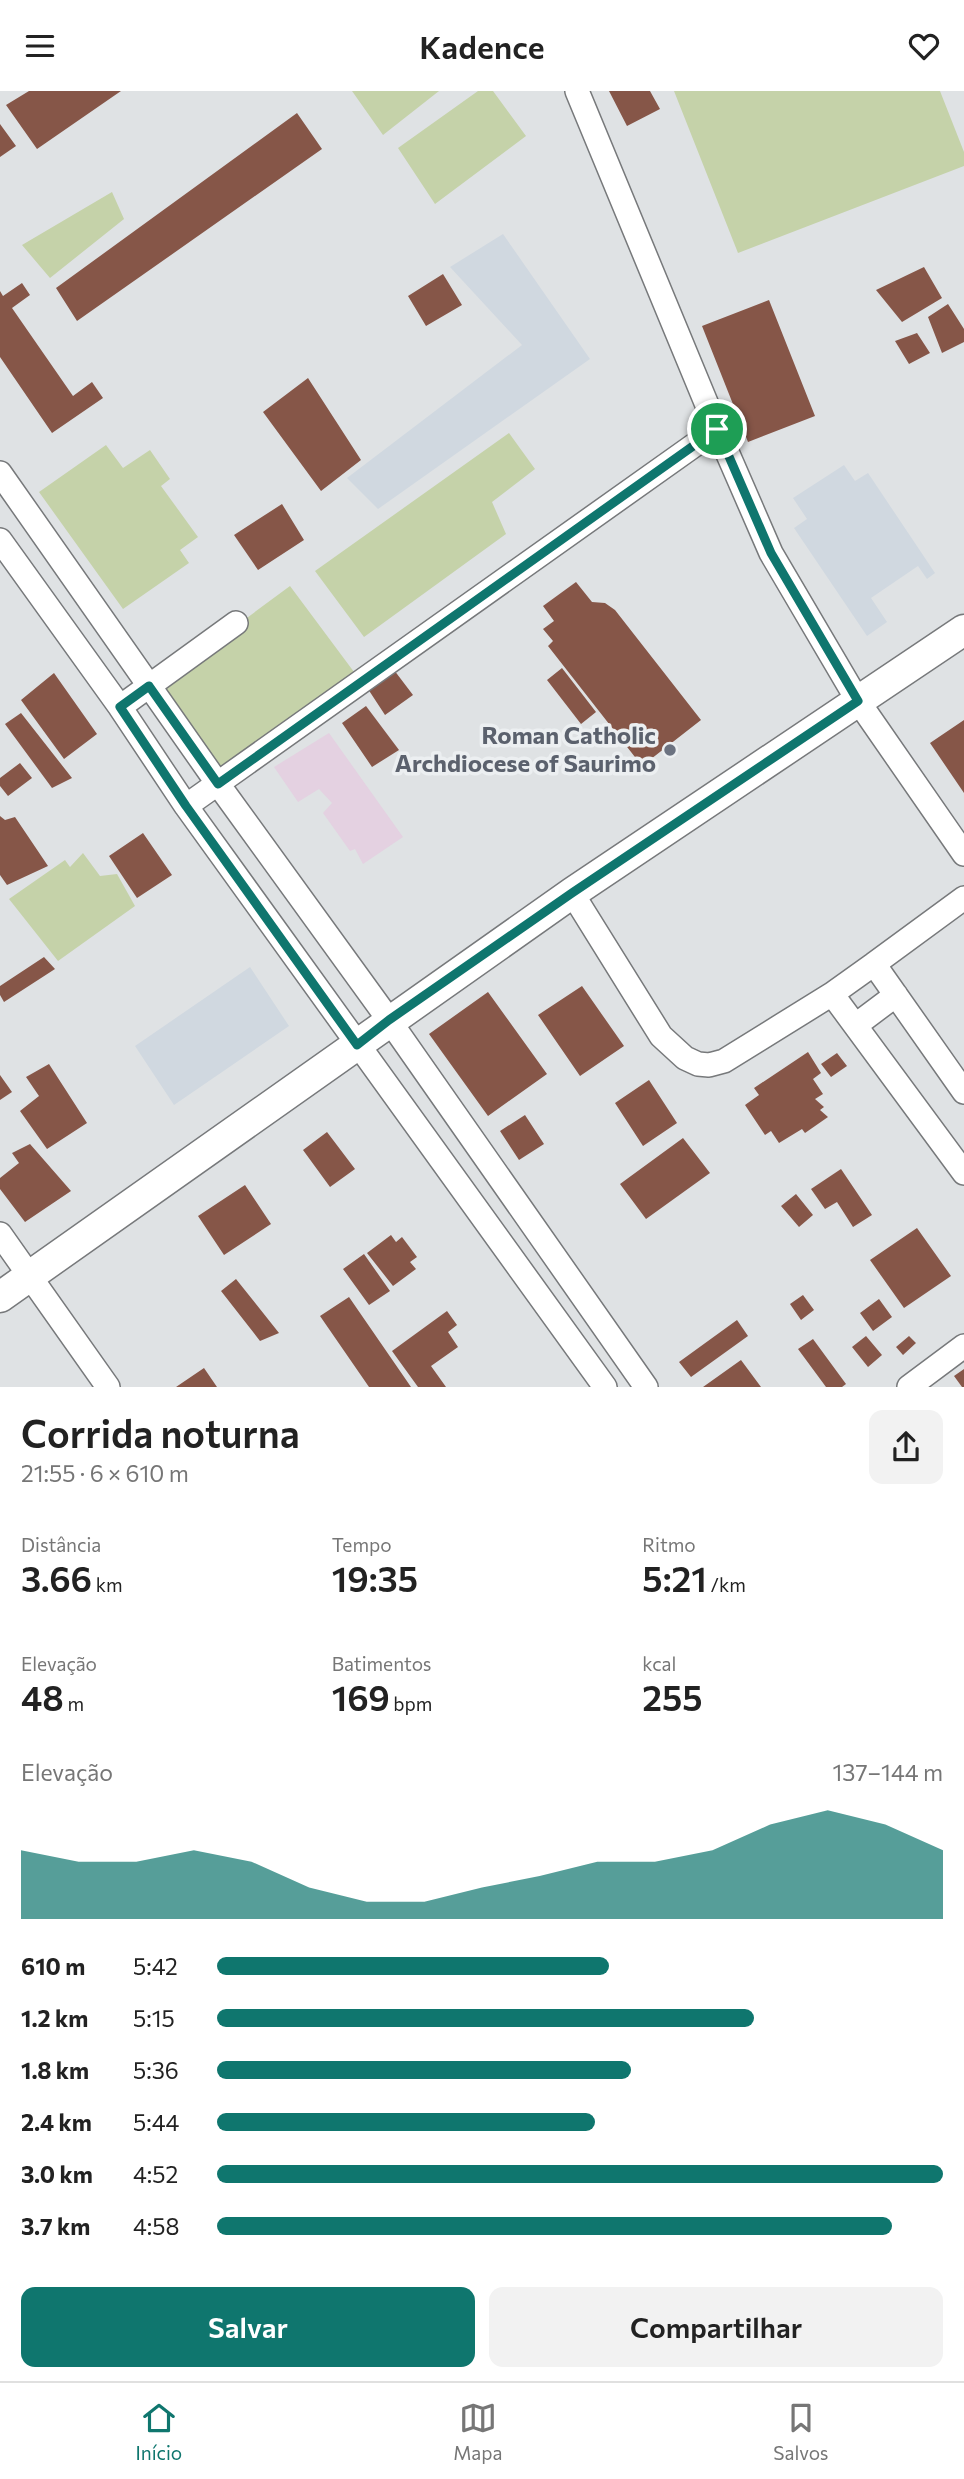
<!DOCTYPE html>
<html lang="pt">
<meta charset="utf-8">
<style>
body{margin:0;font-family:Commissioner,sans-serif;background:#f2f2f2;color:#222;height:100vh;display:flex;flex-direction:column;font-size:26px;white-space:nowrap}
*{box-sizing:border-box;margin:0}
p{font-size:23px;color:#767676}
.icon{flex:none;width:38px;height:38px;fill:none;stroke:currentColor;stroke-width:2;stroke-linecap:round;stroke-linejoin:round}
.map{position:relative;height:1296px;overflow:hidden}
.panel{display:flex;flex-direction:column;background:#fff;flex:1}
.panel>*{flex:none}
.pin{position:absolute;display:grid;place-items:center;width:60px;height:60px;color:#fff;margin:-30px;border:4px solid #fff;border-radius:50%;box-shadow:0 2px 7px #0007}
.round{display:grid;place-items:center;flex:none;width:74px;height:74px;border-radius:14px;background:#f2f2f2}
.summary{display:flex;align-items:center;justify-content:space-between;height:119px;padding:0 21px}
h1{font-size:38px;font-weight:600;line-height:52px}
.stats{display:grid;grid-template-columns:repeat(3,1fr);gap:10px;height:119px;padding:7px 21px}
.stats div{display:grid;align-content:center}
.stats b{font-size:35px;font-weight:600}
.stats small{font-size:19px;font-weight:400}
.stats p{font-size:19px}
.chart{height:196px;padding:14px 21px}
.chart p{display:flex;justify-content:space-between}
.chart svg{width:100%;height:126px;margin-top:7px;fill:#0f766e;opacity:.7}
.primary-button{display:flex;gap:14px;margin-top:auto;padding:14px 21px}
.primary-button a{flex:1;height:80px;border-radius:14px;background:#0f766e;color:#fff;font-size:28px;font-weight:600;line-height:80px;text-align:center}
.primary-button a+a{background:#f2f2f2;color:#222}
ul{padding:0 21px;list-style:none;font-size:23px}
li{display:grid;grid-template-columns:112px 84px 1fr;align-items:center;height:52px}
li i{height:18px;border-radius:9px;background:#0f766e}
header{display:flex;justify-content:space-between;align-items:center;height:91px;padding:0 21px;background:#fff;font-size:32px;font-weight:600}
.tabs{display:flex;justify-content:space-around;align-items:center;height:98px;border-top:2px solid #e0e0e0;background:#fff;font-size:19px;color:#767676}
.tabs a{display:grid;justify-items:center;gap:4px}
.tabs .active{color:#0f766e}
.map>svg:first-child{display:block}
.commercial{fill:#e4d1e1}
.built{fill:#d0d8e0}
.green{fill:#c5d2a9}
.building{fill:#865648}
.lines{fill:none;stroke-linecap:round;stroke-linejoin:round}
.minor-casing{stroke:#77797b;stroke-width:26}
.major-casing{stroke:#77797b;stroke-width:33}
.minor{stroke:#fff;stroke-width:23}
.major{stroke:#fff;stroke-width:30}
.route-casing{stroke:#fff;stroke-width:14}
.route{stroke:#0f766e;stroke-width:9}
.worship-dot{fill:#6b7280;stroke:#eceff1;stroke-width:2.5}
.labels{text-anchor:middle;stroke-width:7;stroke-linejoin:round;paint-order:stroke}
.worship-label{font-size:24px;font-weight:bold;fill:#5b616d;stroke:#eceff1;text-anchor:end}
</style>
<header><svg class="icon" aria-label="menu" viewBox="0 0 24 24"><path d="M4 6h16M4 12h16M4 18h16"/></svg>Kadence<svg class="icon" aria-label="heart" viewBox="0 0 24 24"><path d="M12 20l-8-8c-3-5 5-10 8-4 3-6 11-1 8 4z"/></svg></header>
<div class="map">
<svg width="964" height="1296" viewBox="0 0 964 1296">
<rect width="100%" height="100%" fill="#dfe2e4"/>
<path class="commercial" d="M329 642 403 746 363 773 355 758 350 760 323 722 332 712 319 698 298 711 274 676Z"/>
<path class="built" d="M503 143 590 268 378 418 347 387 522 254 450 176Z
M844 374 855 390 868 382 935 482 927 488 918 475 871 507 887 531 867 545 794 437 807 428 793 407Z
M250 876 289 935 174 1014 135 955Z"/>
<path class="green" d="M352 0H439L383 44Z
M478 0H493L526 45 435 113 398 57Z
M674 0H940L964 61V75L738 162Z
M112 101 124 128 50 187 22 154Z
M509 342 535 378 492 411 506 443 364 546 315 480Z
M106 354 123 377 150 359 170 388 161 395 198 446 180 459 189 472 123 518 39 401Z
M290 495 357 585 220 686 152 597Z
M83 762 100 785 117 783 135 815 58 870 9 808 65 769 70 776Z"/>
<path class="building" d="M29 0H121L37 58 6 14Z
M609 0H650L660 18 627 35Z
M297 22 322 58 77 230 56 197Z
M0 33 16 55 0 66Z
M924 176 942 207 902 231 876 199Z
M443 183 462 214 426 235 408 205Z
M22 192 30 204 12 217 73 305 92 291 103 307 52 342 0 266V200L3 205Z
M769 209 815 325 748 351 702 235Z
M948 213 964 238V251L942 262 928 226Z
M917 242 930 262 909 273 895 250Z
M308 287 361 369 321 400 263 321Z
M282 413 304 449 258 479 234 444Z
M576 491 592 511 605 512 615 519 701 629 642 675 548 555 553 550 543 538 554 530 543 515Z
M562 577 596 621 581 633 547 589Z
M394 579 413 604 385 624 368 598Z
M54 582 97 643 64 668 21 609Z
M366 615 399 659 372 676 342 632Z
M21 622 72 687 52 697 5 633Z
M964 629V702L930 652Z
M20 672 32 687 8 705 0 695V687Z
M0 725 5 729 15 726 48 775 7 794 0 784Z
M143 742 172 784 137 807 109 765Z
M44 866 55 878 4 911 0 904V895Z
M582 895 624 955 580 985 538 924Z
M488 901 547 983 488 1025 429 943Z
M808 961 821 982 813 988 823 1003 815 1008 824 1016 820 1019 828 1026 805 1042 802 1038 779 1052 771 1040 765 1044 745 1014 759 1004 754 997Z
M837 962 847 975 831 986 821 973Z
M49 973 87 1032 47 1058 20 1020 39 1005 26 986Z
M0 984 12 1001 0 1009Z
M649 989 677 1032 643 1055 615 1012Z
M525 1024 544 1053 519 1069 500 1040Z
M327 1041 355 1078 330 1096 303 1059Z
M683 1047 710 1082 646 1128 620 1093Z
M30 1053 71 1100 25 1131 0 1098V1087L19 1072 12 1062Z
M841 1078 872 1124 853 1136 837 1111 825 1118 811 1098Z
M245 1094 271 1133 224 1164 198 1125Z
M796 1103 813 1124 799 1136 781 1115Z
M917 1137 951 1185 904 1217 870 1169Z
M391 1144 396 1151 402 1146 417 1166 410 1171 416 1178 393 1195 367 1162Z
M364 1163 390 1200 369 1214 343 1178Z
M236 1188 279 1242 260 1250 221 1200Z
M803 1204 814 1219 801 1229 790 1213Z
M349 1206 411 1296H369L320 1225Z
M879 1208 892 1226 873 1240 860 1222Z
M447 1220 457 1234 448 1241 458 1256 431 1275 446 1296H418L392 1260Z
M737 1229 748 1245 691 1286 679 1271Z
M866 1245 882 1264 868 1276 852 1256Z
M909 1245 916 1252 903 1264 896 1256Z
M813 1248 846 1293 842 1296H826L798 1258Z
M741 1269 761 1296H703Z
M204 1277 217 1296H176Z
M964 1278V1296H962L954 1285Z"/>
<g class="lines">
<defs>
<path id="minor" d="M577 0 717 338 771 462 858 610 964 763
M0 382 218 693 389 929 646 1296
M0 449 120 616 186 715 605 1296
M120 616 236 532
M186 715 717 338
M572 802 661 945 685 967 698 973 709 974 724 970 832 903 964 1082
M964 807 874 873 964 1001
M832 903 874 873
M856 934 896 904
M0 1143 108 1296
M909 1296 964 1255"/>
<path id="major" d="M0 1206 572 802 964 539"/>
</defs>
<use href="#minor" class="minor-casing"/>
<use href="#major" class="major-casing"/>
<use href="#minor" class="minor"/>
<use href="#major" class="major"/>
</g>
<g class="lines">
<defs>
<path id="route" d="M717 338 771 462 858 610 572 802 389 929 357 954 186 715 120 616 149 595 218 693Z"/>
</defs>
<use href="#route" class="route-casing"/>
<use href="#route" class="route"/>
</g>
<circle class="worship-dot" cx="670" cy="659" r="7"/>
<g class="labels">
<g class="worship-label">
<text x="656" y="653">Roman Catholic<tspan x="656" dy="28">Archdiocese of Saurimo</tspan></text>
</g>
</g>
</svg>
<div class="pin" style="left:717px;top:338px;background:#1e9e55"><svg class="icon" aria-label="arrive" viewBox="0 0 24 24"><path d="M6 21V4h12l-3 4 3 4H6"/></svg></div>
</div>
<section class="panel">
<div class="summary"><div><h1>Corrida noturna</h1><p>21:55 · 6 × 610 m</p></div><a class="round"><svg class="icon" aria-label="share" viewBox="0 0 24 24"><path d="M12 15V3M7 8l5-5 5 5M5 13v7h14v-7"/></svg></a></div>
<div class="stats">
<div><p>Distância</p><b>3.66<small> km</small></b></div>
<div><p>Tempo</p><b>19:35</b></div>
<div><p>Ritmo</p><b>5:21<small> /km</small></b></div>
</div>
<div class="stats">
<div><p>Elevação</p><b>48<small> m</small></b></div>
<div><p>Batimentos</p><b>169<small> bpm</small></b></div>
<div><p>kcal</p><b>255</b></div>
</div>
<div class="chart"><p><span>Elevação</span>137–144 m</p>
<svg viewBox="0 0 160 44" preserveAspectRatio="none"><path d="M0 44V20L10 24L20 24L30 20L40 24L50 33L60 38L70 38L80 33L90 29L100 24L110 24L120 20L130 11L140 6L150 11L160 20V44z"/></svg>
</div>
<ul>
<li><b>610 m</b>5:42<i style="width:54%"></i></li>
<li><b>1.2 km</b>5:15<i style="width:74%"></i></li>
<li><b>1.8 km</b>5:36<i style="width:57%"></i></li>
<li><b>2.4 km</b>5:44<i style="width:52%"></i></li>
<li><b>3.0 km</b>4:52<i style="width:100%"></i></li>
<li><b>3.7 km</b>4:58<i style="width:93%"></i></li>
</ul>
<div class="primary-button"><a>Salvar</a><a>Compartilhar</a></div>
</section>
<nav class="tabs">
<a class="active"><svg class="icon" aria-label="home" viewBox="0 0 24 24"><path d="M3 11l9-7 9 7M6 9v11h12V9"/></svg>Início</a>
<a><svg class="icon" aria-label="map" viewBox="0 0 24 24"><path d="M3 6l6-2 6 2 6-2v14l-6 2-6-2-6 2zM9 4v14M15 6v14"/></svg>Mapa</a>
<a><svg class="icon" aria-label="saved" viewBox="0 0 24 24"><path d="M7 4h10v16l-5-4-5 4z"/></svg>Salvos</a>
</nav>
